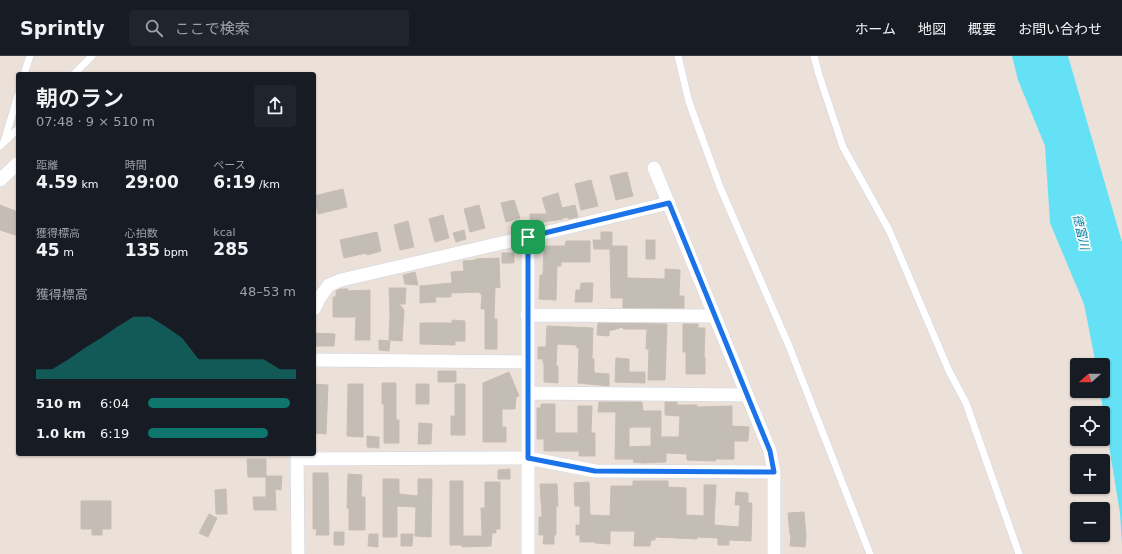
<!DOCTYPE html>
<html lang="ja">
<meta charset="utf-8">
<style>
body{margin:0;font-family:"DejaVu Sans","Noto Sans JP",sans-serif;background:#20242c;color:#f1f3f6;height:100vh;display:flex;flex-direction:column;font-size:15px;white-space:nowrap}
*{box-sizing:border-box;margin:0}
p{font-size:13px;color:#9ea1a6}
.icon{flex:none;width:22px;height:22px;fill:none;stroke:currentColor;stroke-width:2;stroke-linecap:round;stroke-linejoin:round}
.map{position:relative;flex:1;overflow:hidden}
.details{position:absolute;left:16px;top:16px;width:300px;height:384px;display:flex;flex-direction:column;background:#171b24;border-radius:4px;box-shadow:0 1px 3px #0004}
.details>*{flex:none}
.needle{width:26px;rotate:250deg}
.buttons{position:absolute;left:1070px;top:302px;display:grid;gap:8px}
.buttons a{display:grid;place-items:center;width:40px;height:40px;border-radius:4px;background:#171b24;box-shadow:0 1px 3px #0004;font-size:20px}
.pin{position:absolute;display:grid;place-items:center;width:34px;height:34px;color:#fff;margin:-17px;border-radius:8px;box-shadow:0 2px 6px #0006}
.round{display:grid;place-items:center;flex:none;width:42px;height:42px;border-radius:4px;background:#20242c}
.head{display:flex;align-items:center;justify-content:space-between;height:68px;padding:0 20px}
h1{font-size:22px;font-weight:600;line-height:30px}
.figures{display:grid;grid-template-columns:repeat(3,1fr);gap:6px;height:68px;padding:4px 20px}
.figures div{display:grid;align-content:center}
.figures b{font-size:17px;font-weight:600}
.figures small{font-size:11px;font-weight:400}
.figures p{font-size:11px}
.chart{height:112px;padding:8px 20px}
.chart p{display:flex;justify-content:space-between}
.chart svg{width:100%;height:72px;margin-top:4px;fill:#0f766e;opacity:.7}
ul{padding:0 20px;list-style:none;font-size:13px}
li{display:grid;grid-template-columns:64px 48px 1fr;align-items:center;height:30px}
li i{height:10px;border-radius:5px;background:#0f766e}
header{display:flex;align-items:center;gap:24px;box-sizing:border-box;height:56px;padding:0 20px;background:#171b24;border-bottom:1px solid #363941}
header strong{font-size:19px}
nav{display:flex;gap:22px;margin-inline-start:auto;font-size:14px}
.search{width:280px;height:36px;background:#20242c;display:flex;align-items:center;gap:10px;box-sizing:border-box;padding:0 14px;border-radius:4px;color:#9ea1a6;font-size:15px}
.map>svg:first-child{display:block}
.water{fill:#65e1f5}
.building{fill:#c3bdb5;stroke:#c7bdb3;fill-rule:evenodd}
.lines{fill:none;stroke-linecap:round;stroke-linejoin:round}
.lane-casing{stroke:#ced5e3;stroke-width:8}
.street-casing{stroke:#ced5e3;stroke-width:14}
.lane{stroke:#fff;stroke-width:7}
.street{stroke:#fff;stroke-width:13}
.route-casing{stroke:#fff;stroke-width:8}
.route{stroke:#1a73e8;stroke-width:5}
.labels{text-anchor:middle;stroke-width:3;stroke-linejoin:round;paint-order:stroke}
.water-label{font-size:12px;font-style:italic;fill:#067e9f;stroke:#fff}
</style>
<header>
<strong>Sprintly</strong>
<div class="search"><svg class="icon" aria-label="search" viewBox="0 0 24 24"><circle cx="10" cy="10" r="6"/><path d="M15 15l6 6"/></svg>ここで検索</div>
<nav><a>ホーム</a><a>地図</a><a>概要</a><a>お問い合わせ</a></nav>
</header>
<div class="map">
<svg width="1122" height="498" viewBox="0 0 1122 498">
<rect width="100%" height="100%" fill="#ece1d9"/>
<path class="water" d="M1012 0H1068L1122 186V488L1120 457 1100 335H1103V309H1096L1084 248 1050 167 1045 90 1018 24Z"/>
<path class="building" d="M627 116 633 140 616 144 610 120Z
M591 124 598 150 581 154 575 128Z
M343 133 347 151 318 158 314 140Z
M558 137 562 152 575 149 578 161 568 163V161L563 162V163L530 168V158H547L542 142Z
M514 144 520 162 506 166 501 147Z
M0 149 18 156V180L0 174Z
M479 149 485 172 470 176 464 153Z
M443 159 449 182 435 186 429 163Z
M408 165 414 191 400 194 394 169Z
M464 174 466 183 456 186 453 177Z
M377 176 381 195 367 199 366 197 344 202 340 184Z
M601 176H612V190H627V222L665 223V213L680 214 679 240H684V252H623V242H611L610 193H594L593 184H601Z
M646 184H655V203H646Z
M566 185H590V206H561V210H557L556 244 539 243 540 219H543L544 190H565Z
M502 197H514V207H502Z
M499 202 500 232 495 231 494 263H497V293H485V253H481L482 238H480V236L451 237V241H435L436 246 420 247V230L452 227 451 216 464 215 463 205 476 204V203Z
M415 216 418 229 405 228 403 219Z
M581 227H593L592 246H575L576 234H580Z
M389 232H406L405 248H399L404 254 402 285 389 284 390 257Z
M340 233H348V235L370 234V284H355L356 261H333V241H336V235Z
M452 264 465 265V285H455V289L420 288V267H452Z
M598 267 667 268 665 324H648L649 293H646L647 273H623V271L609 275V280L597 279Z
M683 268H698V272H705L704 301H705V318H686V296H683Z
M547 270 593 272 592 303H594V317L609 318V330L578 327 579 292H577V289L557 288 556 310H558V327L544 326V307H543V303H538V291H546Z
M314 277 335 278 334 290H314Z
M379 284 390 285 389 295 379 294Z
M616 302 629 303V316H645V327L615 326Z
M438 315H456V326H438Z
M509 316 519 340 516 341 515 353H502V371H506V386H483V327Z
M382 327H396V364H399V387H384V348H382Z
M314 328 328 329 326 378 314 377Z
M348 328H363V381L347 380Z
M416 328H429V348H416Z
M455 328H465V379H451V360H455Z
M599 346H642L643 355H661V381H679L680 360 665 359V346H677V349H697V351L732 350V370L749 371 748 385H734V403H716L715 405 687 404V398L666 397V406L644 407 633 406 634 403H615L616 356H598ZM632 371H651V390L629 391V372Z
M541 348H555V377H578V350H592L591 377H595V400H579V395H544V383H537V352H541Z
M419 367 432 368 431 388H418Z
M367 380 379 381V392L367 391Z
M247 403H266V420H282L281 434 275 433 276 454H254L253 441H266V421H248Z
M510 413V423H498V414Z
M313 417H328L329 479H316L317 473H313Z
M348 418 362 419 361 441H365V474H349V452H347Z
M383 423H399V438L418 440V423H432L431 481 415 480 416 451 397 450V481H383Z
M450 425H463V480H482L481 452H485V426H500V473H496V477H492L491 490 462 491V489H450Z
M633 425H668V431L686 432V459L704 460V429H716L714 469 739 471 740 449H735L736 436 748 437V447H752L751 485 729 484V489H718V482L697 481V483L655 481V484H651L650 490H634L635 475H610V488L595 487V486H580V479H576V469H580V450H575L574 427 589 426 590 459 610 460 611 430H633Z
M540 428H557L558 450H556V479H554V488H543L544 479H539V461H542Z
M226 433 227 458H216L215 434Z
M81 445H111V473H102V479H92V473H81Z
M804 456 806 480 805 491 790 490 791 479H790L788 457Z
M209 458 217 462 208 481 199 477Z
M334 476H344V489H334Z
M369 478H378V491L368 490Z
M401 478H413L412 490H401Z"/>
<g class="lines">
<defs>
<path id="lane" d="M678 0 689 46 720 131 789 290 870 498
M814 0 819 19 843 91 889 174 949 315 966 347 1019 498
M24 18 30 0
M74 18 92 0
M4 86 18 39
M0 90 18 73"/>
<path id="street" d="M654 112 770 395 774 416V498
M0 124 18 107
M314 253 320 241 329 229 341 224 528 181 669 147
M527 259 714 260
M314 304 527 306
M528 337 747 339
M297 398 298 498
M297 403 528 402 595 415 774 416
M528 498V181"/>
</defs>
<use href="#lane" class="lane-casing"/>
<use href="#street" class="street-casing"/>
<use href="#lane" class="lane"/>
<use href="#street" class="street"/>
</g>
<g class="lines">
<defs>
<path id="route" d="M669 147 770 395 774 416 595 415 528 402V181Z"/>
</defs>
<use href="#route" class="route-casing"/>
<use href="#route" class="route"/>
</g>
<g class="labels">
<g class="water-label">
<text transform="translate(1081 176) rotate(77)" y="4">徳富川</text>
</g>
</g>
</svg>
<div class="buttons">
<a><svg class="needle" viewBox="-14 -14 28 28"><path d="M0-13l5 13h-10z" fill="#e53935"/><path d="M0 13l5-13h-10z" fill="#9ea1a6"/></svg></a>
<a><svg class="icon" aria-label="locate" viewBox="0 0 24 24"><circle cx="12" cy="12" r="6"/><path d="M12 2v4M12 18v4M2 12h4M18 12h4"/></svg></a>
<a>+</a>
<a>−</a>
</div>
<div class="pin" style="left:528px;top:181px;background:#1e9e55"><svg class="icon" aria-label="arrive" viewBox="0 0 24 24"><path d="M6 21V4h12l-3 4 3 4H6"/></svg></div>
<section class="details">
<div class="head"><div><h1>朝のラン</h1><p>07:48 · 9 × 510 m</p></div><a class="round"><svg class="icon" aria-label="share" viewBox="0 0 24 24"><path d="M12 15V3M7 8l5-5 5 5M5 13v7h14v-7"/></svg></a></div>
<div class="figures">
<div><p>距離</p><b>4.59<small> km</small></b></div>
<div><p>時間</p><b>29:00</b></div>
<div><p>ペース</p><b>6:19<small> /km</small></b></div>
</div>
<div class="figures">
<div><p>獲得標高</p><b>45<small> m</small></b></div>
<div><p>心拍数</p><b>135<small> bpm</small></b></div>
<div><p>kcal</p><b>285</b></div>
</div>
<div class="chart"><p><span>獲得標高</span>48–53 m</p>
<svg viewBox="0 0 160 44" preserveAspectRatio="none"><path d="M0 44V38L10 38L20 32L30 25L40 19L50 12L60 6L70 6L80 12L90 19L100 32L110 32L120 32L130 32L140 32L150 38L160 38V44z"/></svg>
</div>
<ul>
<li><b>510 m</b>6:04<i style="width:96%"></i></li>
<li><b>1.0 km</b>6:19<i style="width:81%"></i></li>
</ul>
</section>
</div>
